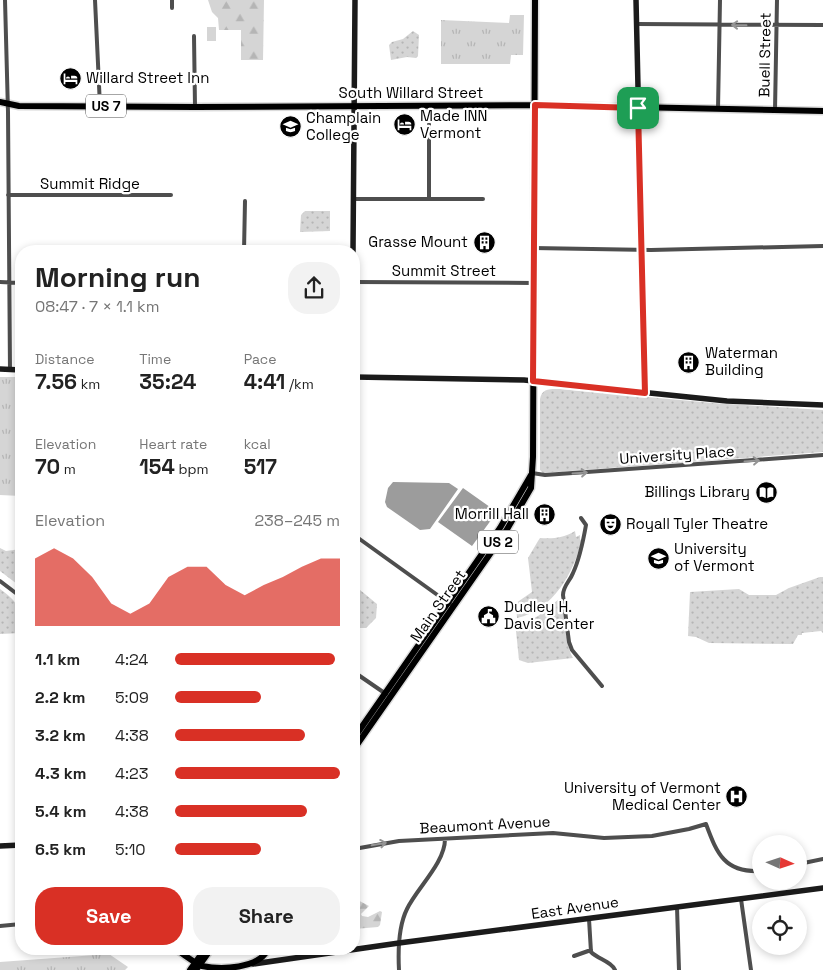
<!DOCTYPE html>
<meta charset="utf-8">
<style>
body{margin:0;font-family:"Space Grotesk",sans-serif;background:#f2f2f2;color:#222;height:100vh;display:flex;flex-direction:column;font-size:19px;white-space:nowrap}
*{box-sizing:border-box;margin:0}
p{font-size:16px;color:#767676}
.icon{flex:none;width:28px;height:28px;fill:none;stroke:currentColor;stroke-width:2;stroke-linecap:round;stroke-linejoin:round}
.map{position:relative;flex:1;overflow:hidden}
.details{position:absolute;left:15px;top:245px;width:345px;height:710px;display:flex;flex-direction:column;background:#fff;border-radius:20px;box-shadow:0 2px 8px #0003}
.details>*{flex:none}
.needle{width:32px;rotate:93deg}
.controls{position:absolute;left:752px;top:835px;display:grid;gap:10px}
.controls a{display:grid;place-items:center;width:55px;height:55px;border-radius:50%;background:#fff;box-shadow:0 2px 8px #0003;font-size:25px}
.pin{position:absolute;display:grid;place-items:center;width:42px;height:42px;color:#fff;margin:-21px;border-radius:10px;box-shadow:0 2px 8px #0006}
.round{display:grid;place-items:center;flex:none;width:52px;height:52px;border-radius:20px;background:#f2f2f2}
.headline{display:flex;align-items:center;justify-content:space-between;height:85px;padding:0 20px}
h1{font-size:28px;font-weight:800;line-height:38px}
.stats{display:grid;grid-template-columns:repeat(3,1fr);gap:8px;height:85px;padding:5px 20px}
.stats div{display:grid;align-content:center}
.stats b{font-size:21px;font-weight:800}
.stats small{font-size:14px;font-weight:400}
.stats p{font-size:14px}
.chart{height:140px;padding:10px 20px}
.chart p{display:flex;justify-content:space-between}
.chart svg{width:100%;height:90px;margin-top:5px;fill:#d93025;opacity:.7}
.cta{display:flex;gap:10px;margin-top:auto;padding:10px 20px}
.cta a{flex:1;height:58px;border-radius:20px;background:#d93025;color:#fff;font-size:20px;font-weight:800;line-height:58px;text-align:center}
.cta a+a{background:#f2f2f2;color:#222}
ul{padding:0 20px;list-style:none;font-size:16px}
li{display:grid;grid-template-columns:80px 60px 1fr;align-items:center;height:38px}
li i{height:12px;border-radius:6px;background:#d93025}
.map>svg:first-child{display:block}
.grass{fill:url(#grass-dots)}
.forest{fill:url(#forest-firs)}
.park{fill:url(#park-tufts)}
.garden{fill:#d5d5d5}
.water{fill:#9c9c9c}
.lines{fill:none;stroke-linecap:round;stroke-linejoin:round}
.primary-casing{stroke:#dbdbdb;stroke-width:9}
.street{stroke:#4e4e4e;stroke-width:4}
.secondary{stroke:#1b1b1b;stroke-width:5.5}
.primary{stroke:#000;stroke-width:6}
.oneway{stroke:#959595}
.route-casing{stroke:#fff;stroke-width:10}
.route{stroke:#d93025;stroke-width:6}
.labels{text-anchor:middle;stroke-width:4.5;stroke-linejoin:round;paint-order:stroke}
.shield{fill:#fff;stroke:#4c4c4c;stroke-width:1}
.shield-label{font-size:14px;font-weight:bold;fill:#000}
.street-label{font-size:15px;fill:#000;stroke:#fff}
.poi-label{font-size:15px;fill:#000;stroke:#fff;text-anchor:start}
</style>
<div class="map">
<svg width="823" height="970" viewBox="0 0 823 970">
<defs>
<pattern id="grass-dots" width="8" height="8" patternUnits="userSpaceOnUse" patternTransform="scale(1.25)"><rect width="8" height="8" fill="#d5d5d5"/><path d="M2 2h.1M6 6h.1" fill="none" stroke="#b5b5b5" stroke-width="1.8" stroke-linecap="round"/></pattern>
<pattern id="forest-firs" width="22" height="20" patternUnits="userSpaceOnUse" patternTransform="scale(1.25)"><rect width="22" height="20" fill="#d5d5d5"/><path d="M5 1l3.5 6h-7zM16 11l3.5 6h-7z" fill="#b5b5b5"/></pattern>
<pattern id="park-tufts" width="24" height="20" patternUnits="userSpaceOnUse" patternTransform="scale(1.25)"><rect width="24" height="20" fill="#d5d5d5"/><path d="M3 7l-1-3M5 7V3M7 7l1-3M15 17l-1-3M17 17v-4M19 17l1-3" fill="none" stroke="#b5b5b5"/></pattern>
</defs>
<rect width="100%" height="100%" fill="#fff"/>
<path class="grass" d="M413 31 419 35 418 56 416 58 407 57 391 60 389 45 392 42 403 39Z
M305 211H330V231L300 232 301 215Z
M560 389 713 403 823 410V452L543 473 540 470V399C542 388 550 389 560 389Z
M575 531 576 537 580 535V540L582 539C574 573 553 610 517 618L516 603 532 592 528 558 538 541 540 538C552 539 564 538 575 531Z
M0 548 6 551 21 549V587L0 571Z
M820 577H823V633L821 631 802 633V635H798L793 644 709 643 696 637 688 636 690 592 739 589 749 595H776L789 588Z
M354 585 377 604 376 618 366 628H354Z
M0 589C19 602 21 610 21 633L0 634Z
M559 599C569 617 563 640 573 658L528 663 519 660 516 631 519 630 521 625 538 616Z"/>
<path class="forest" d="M208 0H264L263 60H241V30H219L218 18 212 12Z
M354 898 369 906 361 914 362 916 368 917 380 911 382 912 380 925 378 927 354 929Z"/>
<path class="park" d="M510 15H524L523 55H511L510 64H441V20L509 23Z
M0 377H21V496L0 495Z
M109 954 128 967 125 970H0V962Z"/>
<path class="garden" d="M207 27H216V41H207Z"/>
<path class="water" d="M393 482 449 483 458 489 430 529 420 530 387 507 385 502 388 488Z
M463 488 497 512 472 546 438 522Z"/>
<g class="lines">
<defs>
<path id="primary" d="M0 102 19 106 195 107 535 105 823 111
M354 738 500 528 531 475
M354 749 506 531 531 488 533 457 535 0
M176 949C184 955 193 962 202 966 221 970 259 969 268 949
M190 970 205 949
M196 970 211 949"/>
</defs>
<use href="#primary" class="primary-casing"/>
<path class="street" d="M5 0 8 112 10 370
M95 0 100 106
M172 8V0
M636 24 823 25
M194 36 195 107
M429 105V199
M718 109 720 0
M775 110 777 0
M8 195H171
M354 199H483
M533 248 651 250 823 246
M244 251 245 201
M0 282 21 283
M354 282 533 283
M532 473 545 475 823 455
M581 518 586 525C583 542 580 558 573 573 570 581 563 586 563 595L569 642 572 650 602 686
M354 535 450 604
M0 581 21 597
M354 672 386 694
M354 849 399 841 553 833 604 838 652 836 689 829 706 824C717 854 725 873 761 871
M799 864 823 859
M741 899 751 970
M677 907 679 970
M589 919 591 952C598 959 612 962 615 970
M0 926 21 924
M574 956 591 950
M399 970C398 951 398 927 407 909 417 888 445 863 445 839"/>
<path class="secondary" d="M636 0 645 393
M353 251 355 0
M0 369 21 370
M354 377 524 380 727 401 823 405
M0 846 21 845
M303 949 320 952
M253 964 399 943 823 888"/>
<use href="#primary" class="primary"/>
</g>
<defs><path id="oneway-shaft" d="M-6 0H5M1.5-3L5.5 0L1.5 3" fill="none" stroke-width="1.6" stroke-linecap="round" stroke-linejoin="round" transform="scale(1.25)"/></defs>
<g class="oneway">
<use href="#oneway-shaft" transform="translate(739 25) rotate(-179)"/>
<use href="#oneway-shaft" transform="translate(752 461) rotate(-4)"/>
<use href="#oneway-shaft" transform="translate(580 473) rotate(-4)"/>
<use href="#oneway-shaft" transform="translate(379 844) rotate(-10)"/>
</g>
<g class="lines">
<defs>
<path id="route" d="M535 105 638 108 645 393 533 381Z"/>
</defs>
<use href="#route" class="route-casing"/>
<use href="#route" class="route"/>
</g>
<defs>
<symbol id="hotel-disc" viewBox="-11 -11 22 22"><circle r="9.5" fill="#000" stroke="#fff"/><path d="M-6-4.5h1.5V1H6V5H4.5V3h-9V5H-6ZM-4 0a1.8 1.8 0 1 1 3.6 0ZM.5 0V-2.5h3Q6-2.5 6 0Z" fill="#fff"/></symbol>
<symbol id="university-disc" viewBox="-11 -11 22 22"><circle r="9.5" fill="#000" stroke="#fff"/><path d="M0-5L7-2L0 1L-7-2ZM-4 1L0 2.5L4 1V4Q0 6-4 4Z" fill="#fff"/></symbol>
<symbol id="building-disc" viewBox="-11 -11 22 22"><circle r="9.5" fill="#000" stroke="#fff"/><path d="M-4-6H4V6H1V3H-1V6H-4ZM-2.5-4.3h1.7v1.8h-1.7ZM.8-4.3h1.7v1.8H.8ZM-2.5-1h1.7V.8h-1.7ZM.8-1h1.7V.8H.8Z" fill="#fff"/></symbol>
<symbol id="library-disc" viewBox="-11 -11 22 22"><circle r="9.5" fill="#000" stroke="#fff"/><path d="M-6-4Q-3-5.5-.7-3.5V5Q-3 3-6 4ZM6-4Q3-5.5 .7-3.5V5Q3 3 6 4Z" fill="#fff"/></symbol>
<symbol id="theatre-disc" viewBox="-11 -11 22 22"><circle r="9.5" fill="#000" stroke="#fff"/><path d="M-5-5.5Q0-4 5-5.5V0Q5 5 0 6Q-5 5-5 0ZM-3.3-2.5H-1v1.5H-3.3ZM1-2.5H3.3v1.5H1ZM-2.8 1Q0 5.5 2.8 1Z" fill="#fff"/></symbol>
<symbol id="civic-disc" viewBox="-11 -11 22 22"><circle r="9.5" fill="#000" stroke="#fff"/><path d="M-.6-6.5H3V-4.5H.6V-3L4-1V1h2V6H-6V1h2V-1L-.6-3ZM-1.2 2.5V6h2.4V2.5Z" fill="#fff"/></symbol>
<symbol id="hospital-disc" viewBox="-11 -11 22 22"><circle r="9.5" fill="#000" stroke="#fff"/><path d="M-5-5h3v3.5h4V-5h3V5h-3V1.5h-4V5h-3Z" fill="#fff"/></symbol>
</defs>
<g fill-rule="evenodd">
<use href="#hotel-disc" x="58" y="66" width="25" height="25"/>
<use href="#hotel-disc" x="392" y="112" width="25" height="25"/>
<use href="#university-disc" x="278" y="114" width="25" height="25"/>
<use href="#building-disc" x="472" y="230" width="25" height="25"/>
<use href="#building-disc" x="676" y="350" width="25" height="25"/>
<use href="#library-disc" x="754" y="480" width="25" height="25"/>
<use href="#building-disc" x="532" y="502" width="25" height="25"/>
<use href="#theatre-disc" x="598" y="512" width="25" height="25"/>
<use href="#university-disc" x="646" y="546" width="25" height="25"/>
<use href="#civic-disc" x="476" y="604" width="25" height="25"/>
<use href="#hospital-disc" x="724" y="784" width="25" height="25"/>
</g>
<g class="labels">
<g class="shield">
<rect x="86" y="94.5" width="40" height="23" rx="4"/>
<rect x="478" y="530.5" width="40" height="23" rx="4"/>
</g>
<g class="shield-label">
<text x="106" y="111">US 7</text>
<text x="498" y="547">US 2</text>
</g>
<g class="street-label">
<text transform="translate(765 55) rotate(-89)" y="5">Buell Street</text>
<text x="411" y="98">South Willard Street</text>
<text x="90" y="189">Summit Ridge</text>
<text x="444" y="276">Summit Street</text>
<text transform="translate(677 455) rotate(-4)" y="5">University Place</text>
<text transform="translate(438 606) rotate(-55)" y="5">Main Street</text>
<text transform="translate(485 825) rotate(-3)" y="5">Beaumont Avenue</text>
<text transform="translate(575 908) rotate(-8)" y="5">East Avenue</text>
</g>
<g class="poi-label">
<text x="86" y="83">Willard Street Inn</text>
<text x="420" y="121">Made INN<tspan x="420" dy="17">Vermont</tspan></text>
<text x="306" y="123">Champlain<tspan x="306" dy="17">College</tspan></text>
<text x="468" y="247" text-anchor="end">Grasse Mount</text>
<text x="705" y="358">Waterman<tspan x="705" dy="17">Building</tspan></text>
<text x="750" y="497" text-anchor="end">Billings Library</text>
<text x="529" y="519" text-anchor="end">Morrill Hall</text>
<text x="626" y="529">Royall Tyler Theatre</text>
<text x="674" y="554">University<tspan x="674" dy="17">of Vermont</tspan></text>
<text x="504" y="612">Dudley H.<tspan x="504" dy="17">Davis Center</tspan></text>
<text x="721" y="793" text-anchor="end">University of Vermont<tspan x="721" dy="17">Medical Center</tspan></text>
</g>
</g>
</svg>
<div class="controls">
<a><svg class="needle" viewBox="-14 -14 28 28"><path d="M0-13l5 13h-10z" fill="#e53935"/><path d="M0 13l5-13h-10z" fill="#767676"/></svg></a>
<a><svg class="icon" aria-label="locate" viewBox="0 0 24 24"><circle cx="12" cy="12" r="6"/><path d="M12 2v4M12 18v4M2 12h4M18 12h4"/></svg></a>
</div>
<div class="pin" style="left:638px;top:108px;background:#1e9e55"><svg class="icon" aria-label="arrive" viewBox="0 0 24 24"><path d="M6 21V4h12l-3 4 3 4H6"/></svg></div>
<section class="details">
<div class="headline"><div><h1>Morning run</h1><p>08:47 · 7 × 1.1 km</p></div><a class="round"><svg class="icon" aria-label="share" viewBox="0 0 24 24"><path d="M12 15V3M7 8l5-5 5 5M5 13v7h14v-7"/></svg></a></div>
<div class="stats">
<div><p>Distance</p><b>7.56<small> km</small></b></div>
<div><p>Time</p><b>35:24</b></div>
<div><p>Pace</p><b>4:41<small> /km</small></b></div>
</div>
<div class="stats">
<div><p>Elevation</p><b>70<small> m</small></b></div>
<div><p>Heart rate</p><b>154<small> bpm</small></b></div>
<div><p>kcal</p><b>517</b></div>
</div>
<div class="chart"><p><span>Elevation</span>238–245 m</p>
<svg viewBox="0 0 160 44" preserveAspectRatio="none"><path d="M0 44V11L10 6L20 11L30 20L40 33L50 38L60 33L70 20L80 15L90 15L100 24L110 29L120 24L130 20L140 15L150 11L160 11V44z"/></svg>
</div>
<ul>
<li><b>1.1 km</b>4:24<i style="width:97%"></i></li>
<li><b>2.2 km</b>5:09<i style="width:52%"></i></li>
<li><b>3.2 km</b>4:38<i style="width:79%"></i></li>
<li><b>4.3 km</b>4:23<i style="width:100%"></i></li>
<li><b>5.4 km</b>4:38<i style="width:80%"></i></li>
<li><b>6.5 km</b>5:10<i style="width:52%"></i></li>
</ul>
<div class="cta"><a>Save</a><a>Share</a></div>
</section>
</div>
